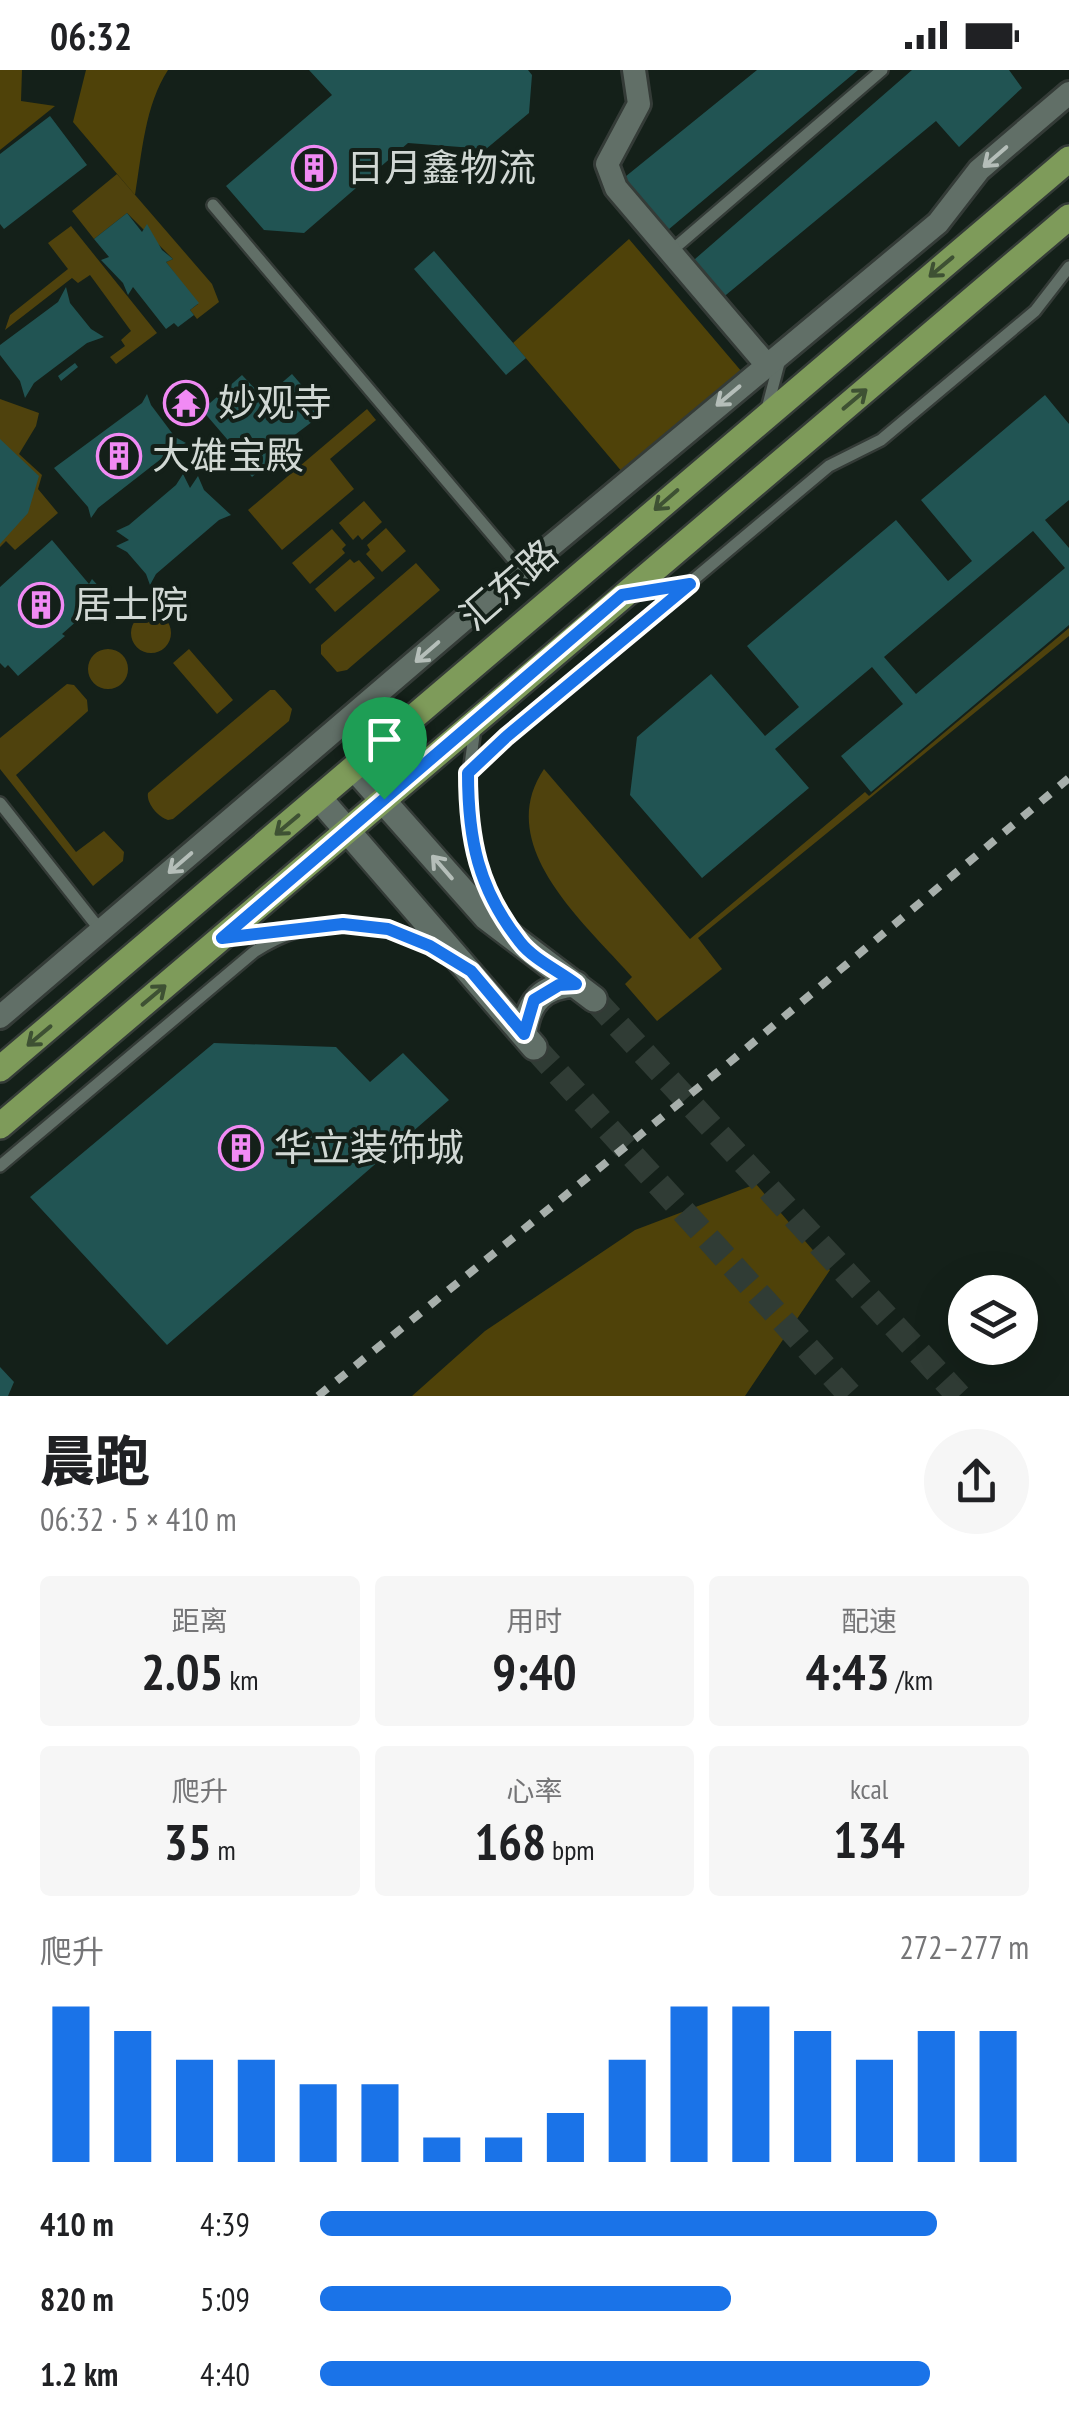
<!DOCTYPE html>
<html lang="zh">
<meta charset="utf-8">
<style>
body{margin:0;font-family:"PT Sans Narrow","Noto Sans SC",sans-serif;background:#f6f6f6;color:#202124;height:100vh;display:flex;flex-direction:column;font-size:38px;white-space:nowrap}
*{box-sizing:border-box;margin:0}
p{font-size:32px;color:#757577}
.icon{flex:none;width:55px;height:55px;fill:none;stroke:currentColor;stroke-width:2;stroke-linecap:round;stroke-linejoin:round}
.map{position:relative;height:1326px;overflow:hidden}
.panel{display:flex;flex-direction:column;background:#fff;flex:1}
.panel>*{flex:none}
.tools{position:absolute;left:948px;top:1205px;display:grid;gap:20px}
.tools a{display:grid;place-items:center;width:90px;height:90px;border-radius:50%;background:#fff;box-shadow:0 10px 40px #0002;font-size:50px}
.pin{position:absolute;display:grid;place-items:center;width:85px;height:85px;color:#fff;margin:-102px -42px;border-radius:50% 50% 50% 0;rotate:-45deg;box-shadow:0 0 10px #0007}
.pin .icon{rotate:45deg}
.round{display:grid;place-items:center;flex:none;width:105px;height:105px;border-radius:52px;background:#f6f6f6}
.overview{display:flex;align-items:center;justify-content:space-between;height:170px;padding:0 40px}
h1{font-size:55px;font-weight:800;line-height:75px}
.figures{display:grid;grid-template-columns:repeat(3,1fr);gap:15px;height:170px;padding:10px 40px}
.figures div{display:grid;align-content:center;border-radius:10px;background:#f6f6f6;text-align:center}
.figures b{font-size:50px;font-weight:800}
.figures small{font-size:28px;font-weight:400}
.figures p{font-size:28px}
.chart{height:280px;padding:20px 40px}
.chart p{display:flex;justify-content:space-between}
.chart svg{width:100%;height:180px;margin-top:10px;stroke:#1a73e8;stroke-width:6}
ul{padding:0 40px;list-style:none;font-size:32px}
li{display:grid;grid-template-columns:160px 120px 1fr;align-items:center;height:75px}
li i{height:25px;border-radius:12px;background:#1a73e8}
.status{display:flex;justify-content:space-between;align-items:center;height:70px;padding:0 50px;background:#fff;direction:ltr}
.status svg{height:28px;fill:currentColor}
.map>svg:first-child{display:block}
.green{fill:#4f420d}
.forest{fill:#4f4209}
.building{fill:#215453;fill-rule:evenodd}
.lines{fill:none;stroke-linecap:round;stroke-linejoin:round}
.secondary-tunnel{stroke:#303c35;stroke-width:25;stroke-dasharray:25 12;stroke-linecap:butt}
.service-casing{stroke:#343b37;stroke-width:16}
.minor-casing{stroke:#343b37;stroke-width:28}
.secondary-casing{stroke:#343b37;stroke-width:30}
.primary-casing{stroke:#343b37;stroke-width:30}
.service{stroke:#616f67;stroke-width:11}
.minor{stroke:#616f67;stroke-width:22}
.secondary{stroke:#616f67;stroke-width:25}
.primary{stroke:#7e9b5a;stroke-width:25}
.rail{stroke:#a7afab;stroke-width:8;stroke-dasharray:12 12;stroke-linecap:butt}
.oneway{stroke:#b5beb9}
.oneway2{stroke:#3e5133}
.route-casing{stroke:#fff;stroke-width:20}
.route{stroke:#1a73e8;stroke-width:12}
.labels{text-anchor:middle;stroke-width:8;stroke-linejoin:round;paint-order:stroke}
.poi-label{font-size:38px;fill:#d1d8d4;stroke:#142019;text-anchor:start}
.street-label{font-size:38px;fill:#d1d8d4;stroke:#142019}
</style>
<div class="status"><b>06:32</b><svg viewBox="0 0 49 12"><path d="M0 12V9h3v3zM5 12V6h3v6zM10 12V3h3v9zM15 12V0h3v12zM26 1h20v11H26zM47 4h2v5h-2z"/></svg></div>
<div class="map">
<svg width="1069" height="1326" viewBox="0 0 1069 1326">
<rect width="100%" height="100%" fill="#142019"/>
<path class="green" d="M117 104 212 214 219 232 197 249 190 240 198 234 166 192 173 189 127 143 94 169 72 141Z
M71 156 157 263 116 294 110 287 125 276 121 270 131 261 90 205 78 213 72 208 5 260 10 245 68 199 48 173Z
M0 329 39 343 36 356 19 384 42 405 38 419 58 443 15 480 6 471 0 477Z
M367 339 376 350 330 389 354 419 282 480 248 440Z
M364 431 382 452 362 470 358 465 353 470 339 453Z
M386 458 406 481 382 502 366 484 370 480 367 475Z
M332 459 346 475 342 479 345 483 310 514 292 493Z
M350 489 354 493 359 490 375 508 335 542 315 519Z
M416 493 440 520 347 600 337 602 321 584V575Z
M131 563a20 20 0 1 1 40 0a20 20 0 1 1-40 0Z
M1069 558V566L698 868 722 899 657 951 625 914 632 907C586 854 492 776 544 699L690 869 865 722 869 726Z
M88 599a20 20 0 1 1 40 0a20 20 0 1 1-40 0Z
M189 579 233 630 217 644 173 593Z
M67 614 74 615 87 630 88 641 16 705 76 782 104 761 124 782 123 791 93 816 0 699V668Z
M270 620H275L292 639 289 651 173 749 168 750C158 747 146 733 148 723Z"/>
<path class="forest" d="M0 0H22L21 31 55 36 0 80Z
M86 0H168C145 35 142 83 135 125L73 52Z
M629 169 742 302 623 403 513 273Z
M756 1114 830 1200 745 1326H412L485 1261 635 1160Z"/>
<path class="building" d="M309 0H528L532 5 529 43 486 79 408 73 304 163 264 160 226 116 332 25Z
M757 0H858L662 165 620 111Z
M912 0H1009L1022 18 959 77 936 51 715 234 687 196Z
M50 46 87 95 4 159 0 154V84Z
M127 143 142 162 147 154 162 180 173 189 166 192 199 233 190 240 194 245 178 257 174 253 166 259 133 217 128 225 123 213 101 190 109 187 94 169Z
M434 181 526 288 506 305 414 199Z
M66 217 70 233 91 259 104 267 87 273 34 313 25 328 20 311 0 285V275L58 232Z
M75 293 78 297 61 311 58 306Z
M292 304 325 342 267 386 270 391 252 407 235 386 239 383 202 340 242 305 264 328Z
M147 324 151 335 175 367 186 373 175 378 98 438 91 448 88 437 54 398 142 333Z
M1045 325 1069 354V430L1045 450 1069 478V555L871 722 841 686 903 634 872 597 775 679 809 718 702 808 630 725 637 667 711 604 765 666 799 637 747 576 896 450 948 511 972 491 921 430ZM1033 461 1065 498 916 624 884 587Z
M0 369 39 406 28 443 0 474Z
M183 404 190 418 198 406 204 420 231 445 219 450 156 504 150 515 146 504 127 482 116 476 129 470 116 461 129 455 176 415Z
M52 470 89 514 92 509 112 531 91 549 87 542 62 564 65 566 18 606 8 595 5 598 0 593V517Z
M214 973 336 977 370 1012 403 983 449 1030 167 1275 30 1127Z
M0 1297 14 1312 8 1326H0Z"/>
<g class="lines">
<path class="secondary-tunnel" d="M594 929 959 1326
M534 977 851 1326"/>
<defs>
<path id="service" d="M213 135 522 500
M670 182 882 0
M767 339 780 289
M636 523 687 514
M469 703 475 658
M0 733 101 861
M509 854C474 800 468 767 469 703L506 667 829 396 881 370 1035 241 1069 197
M232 866 288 858
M0 1096 254 882C317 841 381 848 445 885"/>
<path id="minor" d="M634 0 639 34 607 94 616 118 766 294
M0 947 522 500 938 153 979 100 1069 23"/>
<path id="secondary" d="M354 698 486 847 594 929
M319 728 534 977
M524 964C528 931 543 916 576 914"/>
<path id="primary" d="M0 999 1069 89
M0 1056 1069 147"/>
</defs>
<use href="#service" class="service-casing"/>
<use href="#minor" class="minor-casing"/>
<use href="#secondary" class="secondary-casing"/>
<use href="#primary" class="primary-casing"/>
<use href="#service" class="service"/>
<use href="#minor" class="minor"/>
<use href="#secondary" class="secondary"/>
<use href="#primary" class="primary"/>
<path class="rail" d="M318 1326 730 992 1069 708"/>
</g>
<defs><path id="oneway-shaft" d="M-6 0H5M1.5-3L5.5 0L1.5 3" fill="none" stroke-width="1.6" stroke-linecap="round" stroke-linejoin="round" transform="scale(2.5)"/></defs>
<g class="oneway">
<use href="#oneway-shaft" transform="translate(995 87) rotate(139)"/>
<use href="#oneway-shaft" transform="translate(728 326) rotate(140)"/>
<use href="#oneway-shaft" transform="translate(427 582) rotate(139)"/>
<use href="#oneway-shaft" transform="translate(180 793) rotate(139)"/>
<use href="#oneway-shaft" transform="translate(442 797) rotate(-131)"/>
</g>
<g class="oneway2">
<use href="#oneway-shaft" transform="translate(941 197) rotate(140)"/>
<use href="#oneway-shaft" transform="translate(855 329) rotate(-40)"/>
<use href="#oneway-shaft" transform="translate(666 430) rotate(139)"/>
<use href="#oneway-shaft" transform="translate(287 755) rotate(140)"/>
<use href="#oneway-shaft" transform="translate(154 925) rotate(-40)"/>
<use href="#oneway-shaft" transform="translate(39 966) rotate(140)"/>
</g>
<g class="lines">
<defs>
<path id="route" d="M690 514 506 667 468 703C468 769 478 819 520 872 533 889 559 901 576 914L559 915 534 930 524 964 471 901 430 876 388 859 343 854 222 868 622 525Z"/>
</defs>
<use href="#route" class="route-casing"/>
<use href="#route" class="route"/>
</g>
<defs>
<symbol id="building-ring" viewBox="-11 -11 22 22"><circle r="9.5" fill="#142019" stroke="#f18af4" stroke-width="1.5"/><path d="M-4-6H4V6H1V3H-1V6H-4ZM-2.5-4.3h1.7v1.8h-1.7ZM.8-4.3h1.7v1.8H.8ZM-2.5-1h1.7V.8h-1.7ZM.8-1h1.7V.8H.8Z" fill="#f18af4"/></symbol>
<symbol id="temple-ring" viewBox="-11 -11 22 22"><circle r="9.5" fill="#142019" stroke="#f18af4" stroke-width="1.5"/><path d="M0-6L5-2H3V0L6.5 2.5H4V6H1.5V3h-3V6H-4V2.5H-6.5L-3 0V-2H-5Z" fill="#f18af4"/></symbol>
</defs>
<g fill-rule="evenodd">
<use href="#building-ring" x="289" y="73" width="50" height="50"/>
<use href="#temple-ring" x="161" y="308" width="50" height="50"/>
<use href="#building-ring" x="94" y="361" width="50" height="50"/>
<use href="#building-ring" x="16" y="510" width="50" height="50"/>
<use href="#building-ring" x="216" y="1053" width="50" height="50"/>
</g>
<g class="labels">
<g class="poi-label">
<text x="346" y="111">日月鑫物流</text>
<text x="218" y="346">妙观寺</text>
<text x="152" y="399">大雄宝殿</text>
<text x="74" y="548">居士院</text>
<text x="274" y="1091">华立装饰城</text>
</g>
<g class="street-label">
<text transform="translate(509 515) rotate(-41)" y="13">汇东路</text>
</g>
</g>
</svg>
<div class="tools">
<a><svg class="icon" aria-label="layers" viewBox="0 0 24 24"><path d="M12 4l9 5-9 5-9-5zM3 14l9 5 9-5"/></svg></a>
</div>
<div class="pin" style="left:384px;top:729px;background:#1e9e55"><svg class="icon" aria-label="arrive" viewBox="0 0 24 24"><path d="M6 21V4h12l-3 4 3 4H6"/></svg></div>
</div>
<section class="panel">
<div class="overview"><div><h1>晨跑</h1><p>06:32 · 5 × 410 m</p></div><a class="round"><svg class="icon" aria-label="share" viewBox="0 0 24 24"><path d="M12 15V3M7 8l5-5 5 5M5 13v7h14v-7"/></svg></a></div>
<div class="figures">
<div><p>距离</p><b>2.05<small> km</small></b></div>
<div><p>用时</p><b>9:40</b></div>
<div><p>配速</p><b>4:43<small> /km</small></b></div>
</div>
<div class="figures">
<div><p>爬升</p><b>35<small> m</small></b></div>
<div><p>心率</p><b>168<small> bpm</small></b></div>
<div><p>kcal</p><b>134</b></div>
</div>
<div class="chart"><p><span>爬升</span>272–277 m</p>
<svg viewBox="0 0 160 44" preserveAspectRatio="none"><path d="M5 44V6M15 44V12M25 44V19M35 44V19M45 44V25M55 44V25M65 44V38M75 44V38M85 44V32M95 44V19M105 44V6M115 44V6M125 44V12M135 44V19M145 44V12M155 44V12"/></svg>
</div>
<ul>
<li><b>410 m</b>4:39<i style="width:87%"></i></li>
<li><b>820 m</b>5:09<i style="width:58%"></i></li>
<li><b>1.2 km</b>4:40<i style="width:86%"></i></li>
</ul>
</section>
